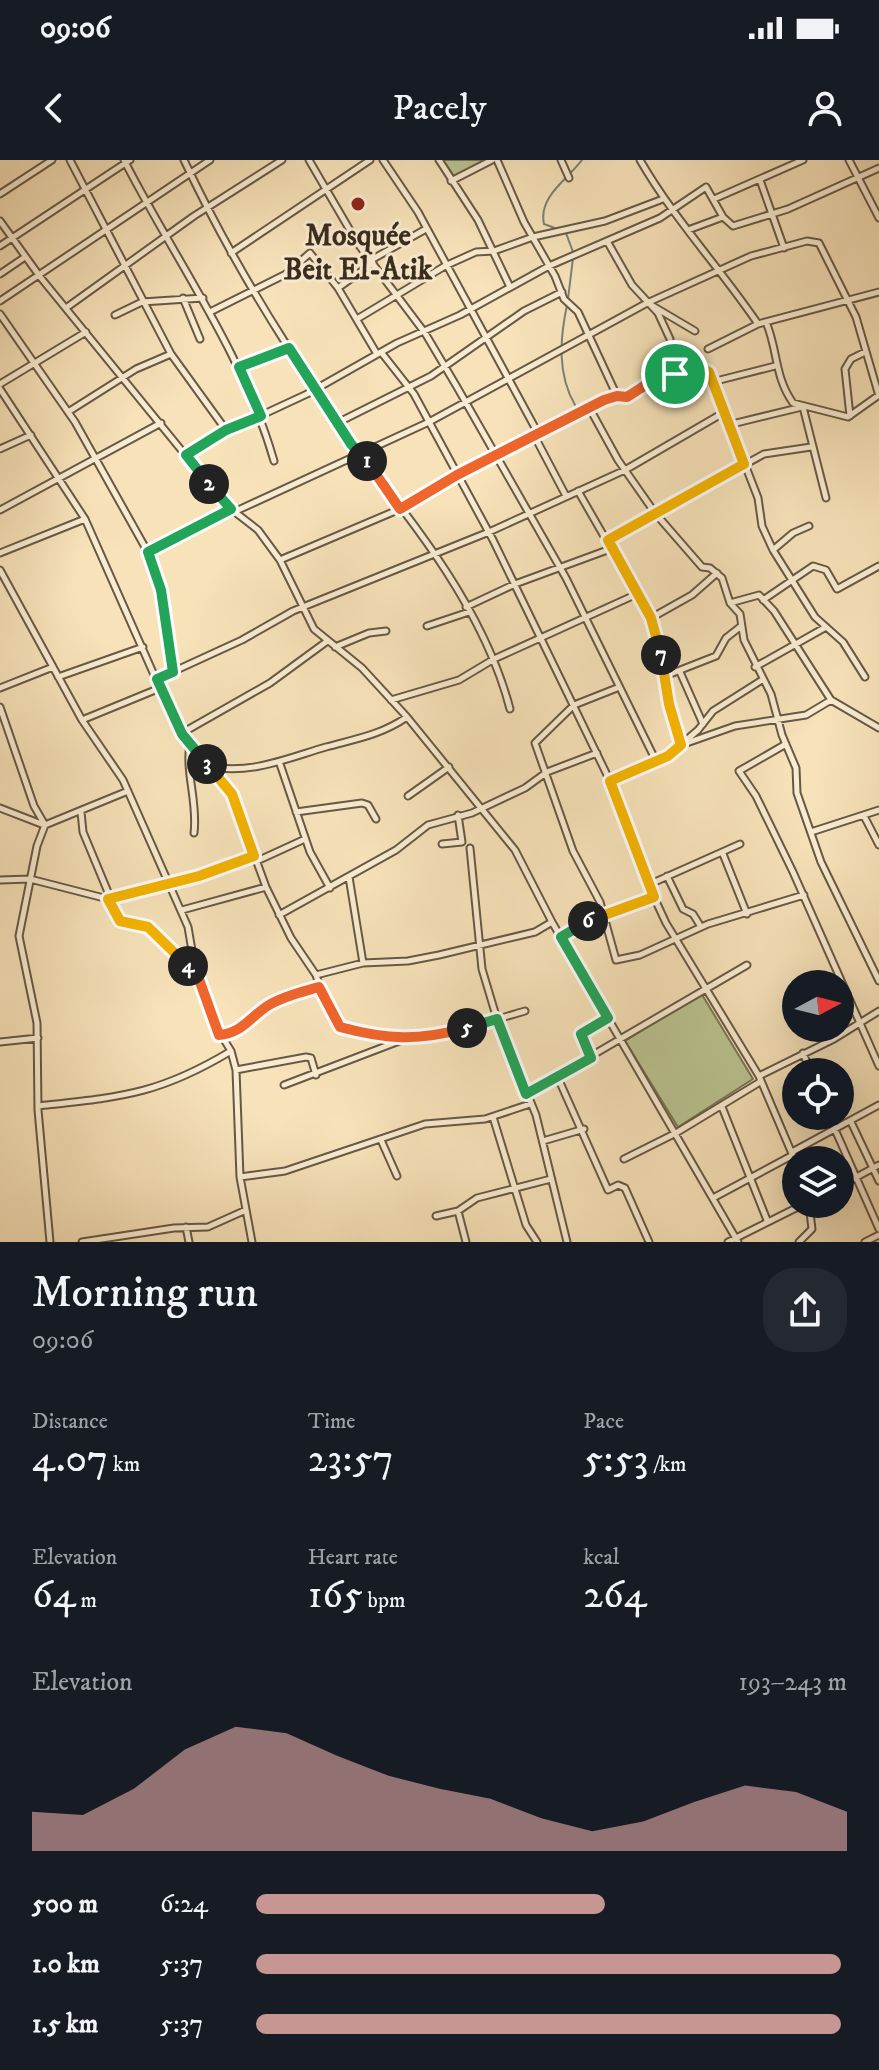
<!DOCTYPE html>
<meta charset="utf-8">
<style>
body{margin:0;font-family:"IM FELL DW Pica",serif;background:#242831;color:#f1f3f6;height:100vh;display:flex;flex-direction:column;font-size:30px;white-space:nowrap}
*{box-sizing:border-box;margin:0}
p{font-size:26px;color:#9ea1a6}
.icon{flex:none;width:44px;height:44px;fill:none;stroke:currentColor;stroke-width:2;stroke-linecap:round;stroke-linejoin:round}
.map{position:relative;height:1082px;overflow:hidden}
.panel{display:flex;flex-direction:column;background:#171b24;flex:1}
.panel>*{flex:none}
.needle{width:52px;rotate:83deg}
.buttons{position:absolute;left:782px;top:810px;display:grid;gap:16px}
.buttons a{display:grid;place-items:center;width:72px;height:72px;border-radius:50%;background:#171b24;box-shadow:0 8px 32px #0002;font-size:40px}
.pin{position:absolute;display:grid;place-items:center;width:68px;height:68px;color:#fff;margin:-34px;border:4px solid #fff;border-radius:50%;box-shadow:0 2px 8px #0007}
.km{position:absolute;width:40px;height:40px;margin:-20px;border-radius:50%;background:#222;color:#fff;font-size:22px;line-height:40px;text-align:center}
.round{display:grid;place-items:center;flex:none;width:84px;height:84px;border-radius:32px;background:#242831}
.headline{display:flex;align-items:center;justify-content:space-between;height:136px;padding:0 32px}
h1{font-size:44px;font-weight:600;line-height:60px}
.figures{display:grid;grid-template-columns:repeat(3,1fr);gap:12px;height:136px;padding:8px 32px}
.figures div{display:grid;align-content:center}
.figures b{font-size:40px;font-weight:600}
.figures small{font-size:22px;font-weight:400}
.figures p{font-size:22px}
.chart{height:224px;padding:16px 32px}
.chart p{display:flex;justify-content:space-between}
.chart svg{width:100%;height:144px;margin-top:8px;fill:#c59692;opacity:.7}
ul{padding:0 32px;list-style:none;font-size:26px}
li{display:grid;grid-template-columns:128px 96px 1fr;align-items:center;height:60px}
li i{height:20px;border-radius:10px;background:#c59692}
.status{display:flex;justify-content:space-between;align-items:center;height:56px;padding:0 40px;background:#171b24;direction:ltr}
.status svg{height:22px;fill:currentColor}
header{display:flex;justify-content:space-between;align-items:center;height:104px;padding:0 32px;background:#171b24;font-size:36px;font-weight:600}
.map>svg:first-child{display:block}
.green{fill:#bac491;stroke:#787858;stroke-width:2}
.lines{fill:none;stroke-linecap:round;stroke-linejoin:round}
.stream{stroke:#78817d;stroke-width:2}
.street-casing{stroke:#675945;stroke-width:9}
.street{stroke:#faecd2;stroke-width:5}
.split-1-casing{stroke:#fff;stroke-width:16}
.split-2-casing{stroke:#fff;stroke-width:16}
.split-3-casing{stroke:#fff;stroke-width:16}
.split-4-casing{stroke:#fff;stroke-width:16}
.split-5-casing{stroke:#fff;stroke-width:16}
.split-6-casing{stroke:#fff;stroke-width:16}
.split-7-casing{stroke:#fff;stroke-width:16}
.split-8-casing{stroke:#fff;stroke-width:16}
.split-1{stroke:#f0652b;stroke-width:10}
.split-2{stroke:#22a559;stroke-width:10}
.split-3{stroke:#22a559;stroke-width:10}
.split-4{stroke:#f5b400;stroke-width:10}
.split-5{stroke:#f0652b;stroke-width:10}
.split-6{stroke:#22a559;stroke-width:10}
.split-7{stroke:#f5b400;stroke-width:10}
.split-8{stroke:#f5b400;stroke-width:10}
.poi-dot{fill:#8f2418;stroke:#faecd2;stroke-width:3}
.labels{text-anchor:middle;stroke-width:6;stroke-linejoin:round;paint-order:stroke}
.poi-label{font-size:30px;font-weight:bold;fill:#372b1e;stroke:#faecd2}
</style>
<div class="status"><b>09:06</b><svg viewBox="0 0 49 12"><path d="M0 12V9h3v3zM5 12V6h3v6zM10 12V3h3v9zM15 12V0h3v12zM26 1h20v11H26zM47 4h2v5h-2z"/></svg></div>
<header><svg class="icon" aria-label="back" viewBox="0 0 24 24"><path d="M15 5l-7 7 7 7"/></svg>Pacely<svg class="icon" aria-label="person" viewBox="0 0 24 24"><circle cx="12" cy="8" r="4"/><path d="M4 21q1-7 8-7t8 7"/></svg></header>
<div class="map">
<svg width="879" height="1082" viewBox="0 0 879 1082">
<rect width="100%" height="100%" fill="#f7e2b9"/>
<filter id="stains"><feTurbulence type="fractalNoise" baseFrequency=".0025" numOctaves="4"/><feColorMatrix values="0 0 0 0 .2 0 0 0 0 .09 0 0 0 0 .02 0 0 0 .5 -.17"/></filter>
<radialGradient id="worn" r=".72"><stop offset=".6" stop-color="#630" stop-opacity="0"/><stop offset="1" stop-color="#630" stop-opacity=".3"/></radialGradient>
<path class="green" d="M443 0H485L455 18Z
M701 833 753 919 678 967 625 881Z"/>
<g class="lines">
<path class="stream" d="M560 70 544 64C538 37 567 20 582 0
M566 73 573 92
M568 139 573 98
M567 145C560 178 557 214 575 245"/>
<defs>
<path id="street" d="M70 0 171 194 226 270
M124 0C175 100 243 192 274 301
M184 0C215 66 249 126 288 187 309 219 327 254 351 284 414 363 484 449 510 549
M309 0 358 84 425 173 457 227 566 418 656 601
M383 0 418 52 539 275
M439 0 478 60 510 127
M497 0 524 62 555 116 564 139 578 152 617 236
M561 0 569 18
M640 0C674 59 720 108 758 164
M849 0 879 58
M760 20 784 88
M451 21 492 0
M0 34 52 0
M714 39 803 0
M0 61 41 118 209 324 231 349 258 370 280 400 314 469 362 508 407 557 515 690 552 762 738 1082
M688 70 723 57
M607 81 632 125 658 153 670 179
M0 86 130 0
M231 93 370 0
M371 100 426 69
M0 114 25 97
M338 128 373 103
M183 138 200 179
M0 141 210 0
M651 145 695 171
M66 148 194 56 282 0
M210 152 286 114 310 93 338 128 377 194
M0 154 75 262 150 396 161 430 173 512
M115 155 142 142 203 138
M357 159 445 106 476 92 494 91 533 77 605 61 663 39
M766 162C778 190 774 216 793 243L848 257 879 235
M665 186 675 214
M708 189 758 164 879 132
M381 192 414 234 493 380 610 621 640 707 666 763 759 916 796 1003
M239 207 289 188
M712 222 775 206
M0 224 86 172
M0 229 85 359 174 560 232 634 266 727 291 778 316 815 327 848 340 867C419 888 449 873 525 851
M803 247 826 338
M590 249 618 300 655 353 702 407 710 408 722 418 730 443 740 454 744 480 771 534 782 575 796 608 797 633 821 702 879 821
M68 252 136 209 171 194
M850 256 845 209 851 199 865 192
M337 263 431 216 524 151 562 132
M728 265 802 247
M535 277 566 336
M0 289 31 275
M186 295 208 280 307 234 397 183 460 155 549 106 660 58 706 27 723 57 733 66 788 49 879 8
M578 331 651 458 681 585 735 566 806 555 831 540
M0 350 161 263
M236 351 429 262 647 143 751 96 807 81 819 83 856 157 879 236
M608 380 764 294 811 287
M773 390 793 373 809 366
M148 392 231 349
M0 393 85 359
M280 400 400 349 457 315 604 240 617 236 627 237 647 224 703 208 709 212 758 338 762 366 773 390 815 457 843 482 865 517
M0 410 82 560 123 620 188 767 195 808 212 860 231 891 236 910 240 1017 252 1082
M763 440 813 406 826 410 837 429 879 406
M730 443 759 435 774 451 831 540 879 568
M466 447 515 424 613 388
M651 458 692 435 717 413
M427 466 469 452
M335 487 369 473 386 471
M755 507 826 467
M680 512 703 564
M665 516 716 496 726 478 740 467
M58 517 143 487
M157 519 242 480 293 451 489 372 625 310 723 253
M0 528 53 507
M617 528 574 545 535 583 573 691 600 742 616 800 640 795 708 764 804 735
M391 540 459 520 494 499 637 434
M0 547 34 646 45 665
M82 560 160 528
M182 573 270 523 326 482
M190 583C185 613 198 642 194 673
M786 584 739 611 756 636 793 712 879 906
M280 604 310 692 330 728
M210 607C253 614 285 599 326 587 355 579 381 575 407 557
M610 621 668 596 698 570 713 551 762 520
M408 636 449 607
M0 648 44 665
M81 652 83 672 120 761C165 767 158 795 195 808
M296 652 362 643 368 645 376 659
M864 656 879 685
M811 672 879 650
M442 684 462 682 458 655
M470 688 482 809 497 859 536 955 567 1082
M723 694 747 754
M257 701 305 679
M667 716 683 749 693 754 701 767
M349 717 363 803
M0 720 30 719 108 739 199 716 254 696
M648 725 740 684
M182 750 266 727
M279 755 396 690 428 665 472 653 525 628 547 612 597 593
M561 777 595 757 654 737
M316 815 363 803 408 801 439 795 535 772 552 762
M219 875C242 874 251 856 269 845 284 835 302 832 319 827
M0 882 38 878
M803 893 811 912
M591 898 581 874 608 858
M236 910 306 897 311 898 316 915
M759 916 834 879 879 851
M558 918 608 1030 618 1025 625 1028 649 1082
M284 925 402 880
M526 934 747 805
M38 946C120 937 158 935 231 891
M722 947 767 1060
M829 956 879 1069
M493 957 526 1065 537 1082
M851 962 879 1021
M381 980 397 1016
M543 981 584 969
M792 992 879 945
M624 999 676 973 760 922
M240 1017 285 1011 425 964 485 959 530 944
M840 1026 879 1005
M713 1038 793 995
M458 1051 466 1082
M436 1056 458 1051 477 1038 551 1019
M186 1067 189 1082
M50 1082 38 950 37 863 19 776 37 686 45 665 128 631
M82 1082 174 1068 208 1067 246 1050
M728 1082 804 1044
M799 1082 812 1069 809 1044
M865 1082 879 1075"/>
</defs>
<use href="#street" class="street-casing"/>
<use href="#street" class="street"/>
</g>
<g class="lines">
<defs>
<path id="split-1" d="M367 301 400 349 457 315 604 240 617 236 627 237 647 224 675 214"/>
<path id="split-2" d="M209 324 186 295 226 270 261 256 239 207 289 188 351 284 367 301"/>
<path id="split-3" d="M207 604 182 574 157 519 173 512 161 430 148 392 231 349 209 324"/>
<path id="split-4" d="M188 806 148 767 120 761 108 739 199 716 254 696 232 634 207 604"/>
<path id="split-5" d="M188 806 195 808 219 875C241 874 251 856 269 845 284 836 302 832 319 827L340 867C388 880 418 881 467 868"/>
<path id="split-6" d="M467 868 497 859 526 934 591 898 581 874 608 858 561 777 588 761"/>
<path id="split-7" d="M588 761 654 737 610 621 668 596 681 585 669 544 661 495"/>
<path id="split-8" d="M661 495 651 458 608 380 744 304 709 212 700 207 675 214"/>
</defs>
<use href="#split-1" class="split-1-casing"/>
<use href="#split-2" class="split-2-casing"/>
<use href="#split-3" class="split-3-casing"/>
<use href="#split-4" class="split-4-casing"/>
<use href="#split-5" class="split-5-casing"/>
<use href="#split-6" class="split-6-casing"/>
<use href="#split-7" class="split-7-casing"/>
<use href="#split-8" class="split-8-casing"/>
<use href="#split-1" class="split-1"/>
<use href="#split-2" class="split-2"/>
<use href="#split-3" class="split-3"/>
<use href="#split-4" class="split-4"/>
<use href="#split-5" class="split-5"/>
<use href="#split-6" class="split-6"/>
<use href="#split-7" class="split-7"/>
<use href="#split-8" class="split-8"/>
</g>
<circle class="poi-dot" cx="358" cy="44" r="8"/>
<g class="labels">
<g class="poi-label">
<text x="358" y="85">Mosquée<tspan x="358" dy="34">Beit El-Atik</tspan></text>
</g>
</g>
<rect width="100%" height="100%" filter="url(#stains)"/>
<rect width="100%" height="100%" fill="url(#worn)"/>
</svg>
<div class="buttons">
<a><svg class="needle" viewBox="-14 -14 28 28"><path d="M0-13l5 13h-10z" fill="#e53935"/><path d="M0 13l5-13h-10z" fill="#9ea1a6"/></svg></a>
<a><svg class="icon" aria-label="locate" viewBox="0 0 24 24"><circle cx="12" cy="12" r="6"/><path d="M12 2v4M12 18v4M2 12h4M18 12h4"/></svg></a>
<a><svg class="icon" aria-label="layers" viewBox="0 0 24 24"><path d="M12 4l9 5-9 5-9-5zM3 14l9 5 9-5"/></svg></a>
</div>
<div class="pin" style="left:675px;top:214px;background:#1e9e55"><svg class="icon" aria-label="arrive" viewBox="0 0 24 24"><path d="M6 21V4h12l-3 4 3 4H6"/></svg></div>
<b class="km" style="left:367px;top:301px">1</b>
<b class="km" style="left:209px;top:324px">2</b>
<b class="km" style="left:207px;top:604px">3</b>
<b class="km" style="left:188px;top:806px">4</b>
<b class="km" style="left:467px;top:868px">5</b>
<b class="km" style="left:588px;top:761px">6</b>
<b class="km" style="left:661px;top:495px">7</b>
</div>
<section class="panel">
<div class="headline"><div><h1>Morning run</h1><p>09:06</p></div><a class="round"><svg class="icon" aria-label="share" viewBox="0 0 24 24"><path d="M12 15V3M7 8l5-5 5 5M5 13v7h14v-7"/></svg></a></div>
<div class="figures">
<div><p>Distance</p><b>4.07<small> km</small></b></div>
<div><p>Time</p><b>23:57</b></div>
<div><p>Pace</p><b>5:53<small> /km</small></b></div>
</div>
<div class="figures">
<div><p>Elevation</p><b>64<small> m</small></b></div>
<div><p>Heart rate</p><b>165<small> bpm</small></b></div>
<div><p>kcal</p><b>264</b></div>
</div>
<div class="chart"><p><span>Elevation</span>193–243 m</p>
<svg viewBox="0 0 160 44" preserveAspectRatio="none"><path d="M0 44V32L10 33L20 25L30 13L40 6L50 8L60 15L70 21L80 25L90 28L100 34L110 38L120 35L130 29L140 24L150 26L160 32V44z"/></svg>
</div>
<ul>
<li><b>500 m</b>6:24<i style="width:59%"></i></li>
<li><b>1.0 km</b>5:37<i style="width:99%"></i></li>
<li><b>1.5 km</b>5:37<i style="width:99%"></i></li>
</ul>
</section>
